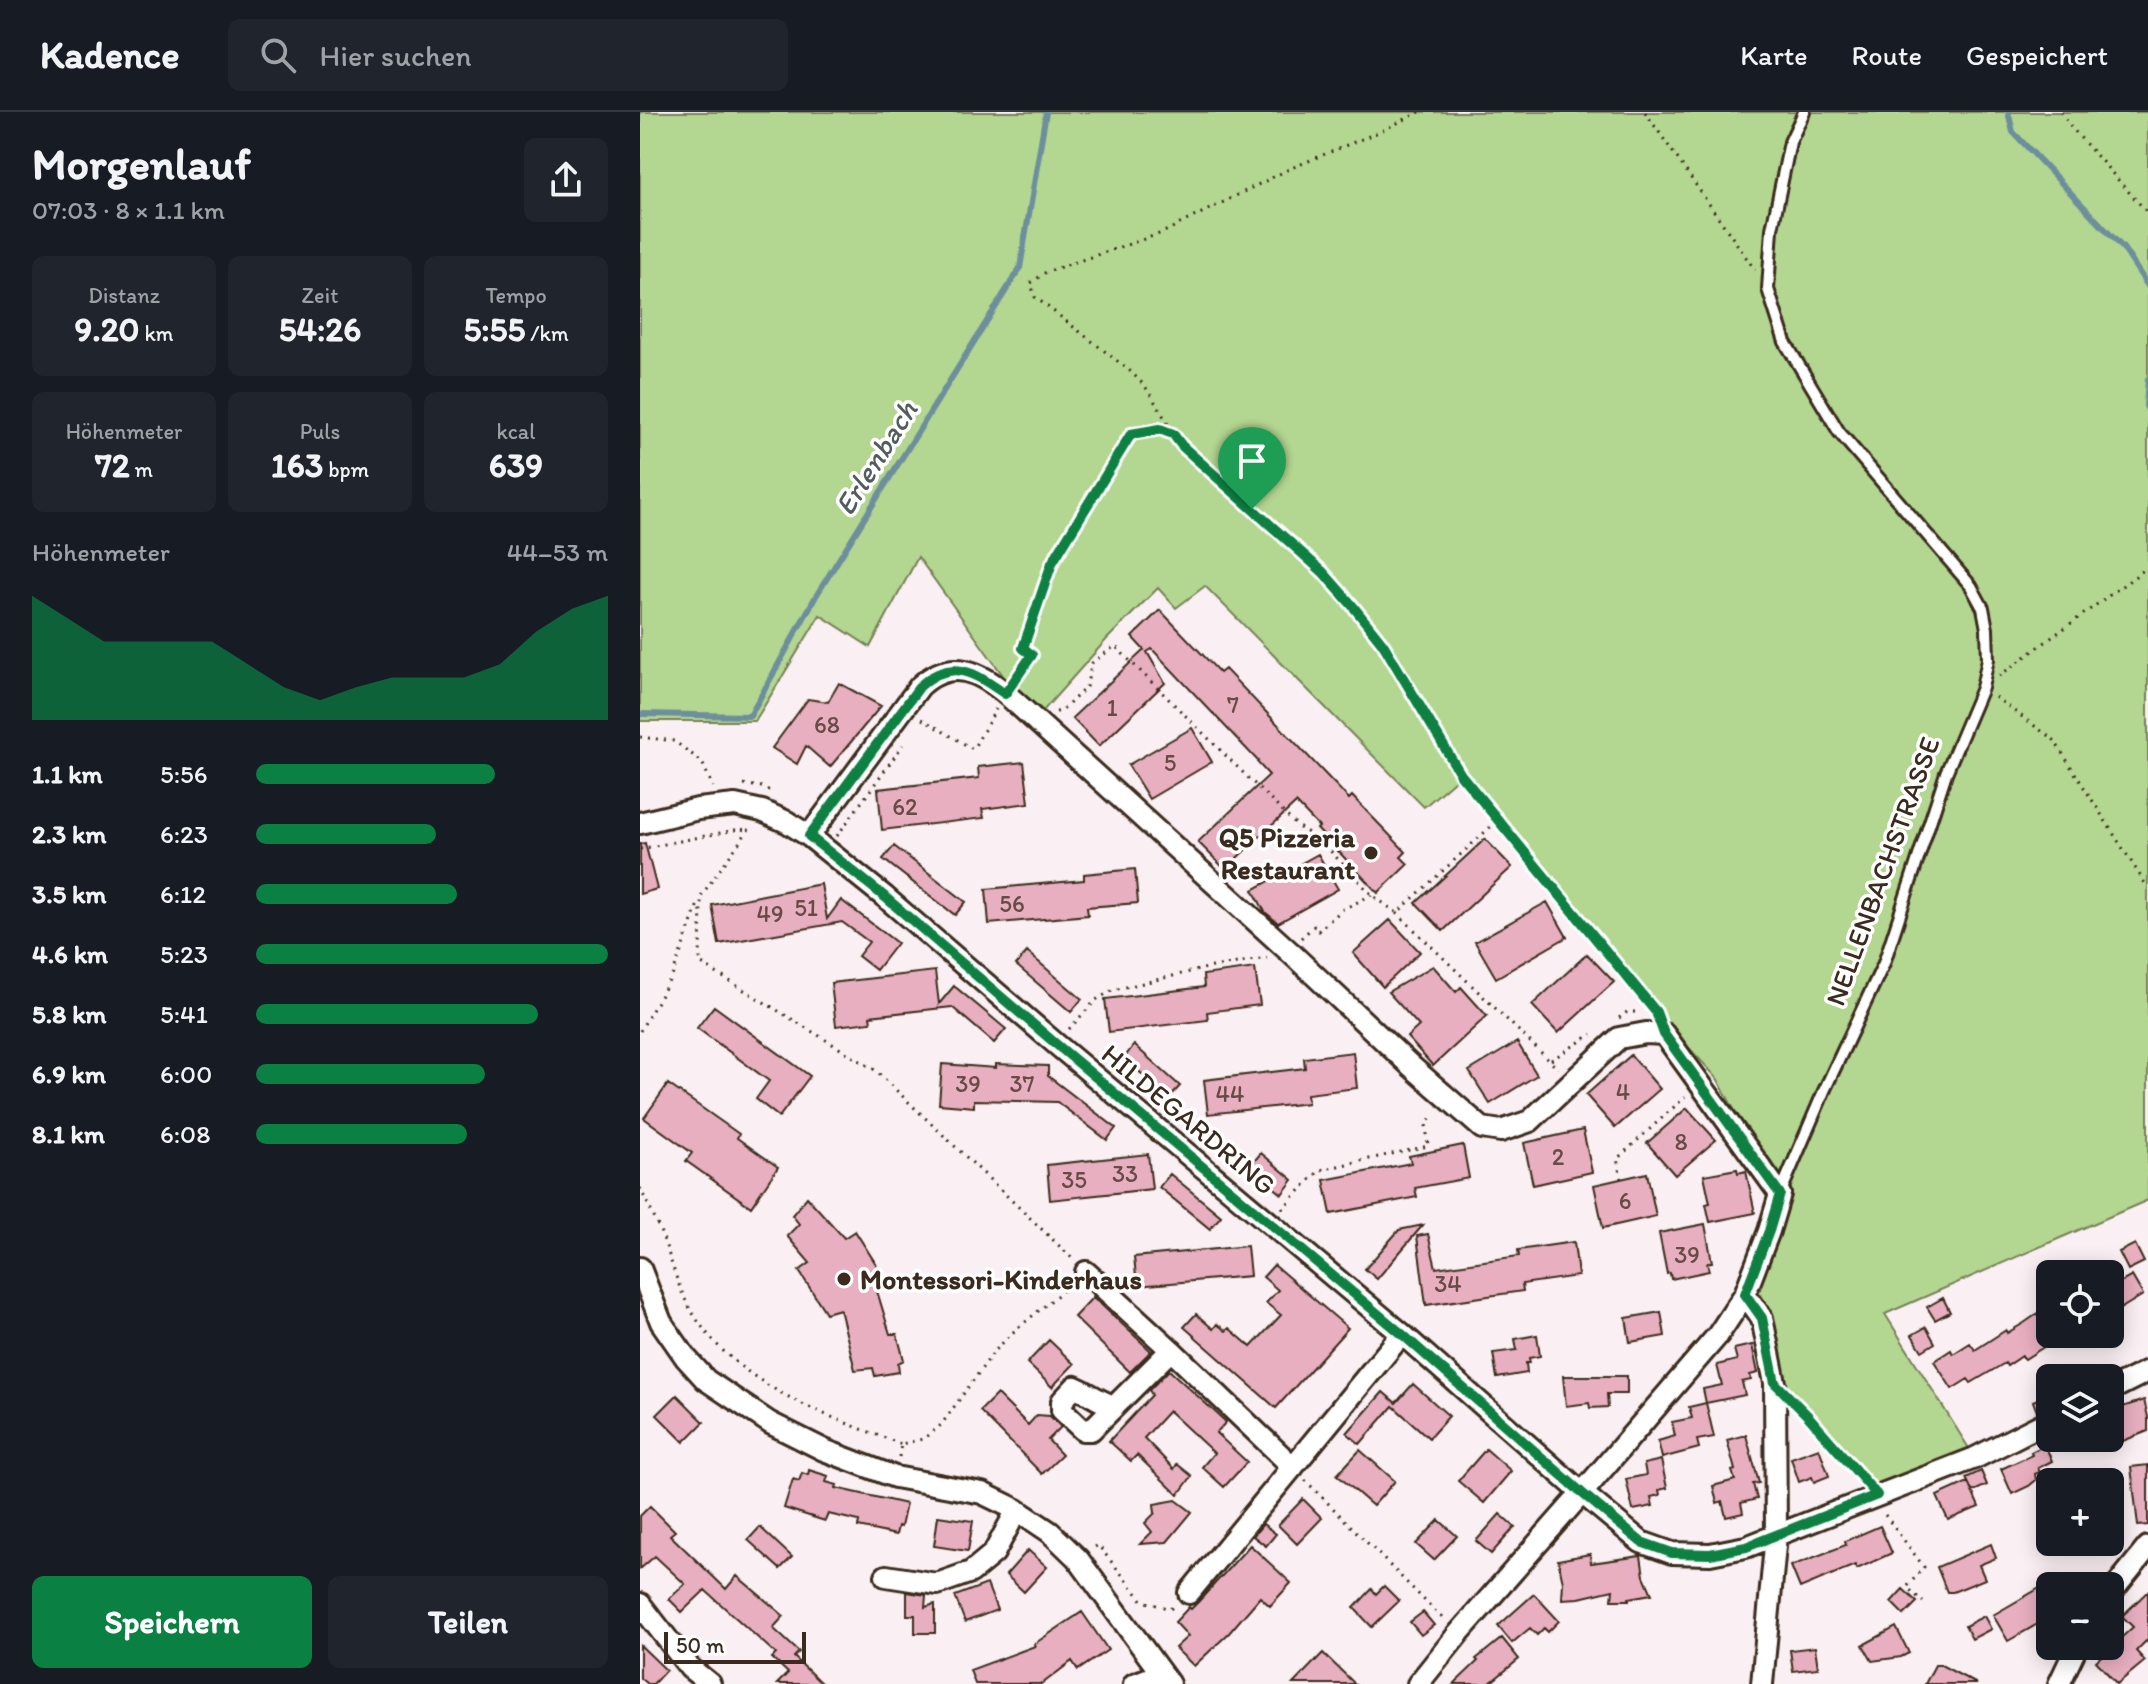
<!DOCTYPE html>
<html lang="de">
<meta charset="utf-8">
<style>
body{margin:0;font-family:Itim,sans-serif;background:#20242c;color:#f1f3f6;height:100vh;display:flex;flex-direction:column;font-size:30px;white-space:nowrap}
*{box-sizing:border-box;margin:0}
p{font-size:26px;color:#9ea1a6}
.icon{flex:none;width:44px;height:44px;fill:none;stroke:currentColor;stroke-width:2;stroke-linecap:round;stroke-linejoin:round}
.map{position:relative;flex:1;overflow:hidden}
.side{display:flex;flex-direction:column;background:#171b24;width:640px}
.side>*{flex:none}
.controls{position:absolute;left:1396px;top:1148px;display:grid;gap:16px}
.controls a{display:grid;place-items:center;width:88px;height:88px;border-radius:12px;background:#171b24;box-shadow:0 4px 20px #0003;font-size:40px}
.scale{position:absolute;left:24px;bottom:20px;width:142px;box-sizing:border-box;padding-left:8px;border:4px solid #3b2a1e;border-top:0;font-size:22px;line-height:28px;white-space:nowrap;color:#3b2a1e;-webkit-text-stroke:6px #fff;paint-order:stroke}
.pin{position:absolute;display:grid;place-items:center;width:68px;height:68px;color:#fff;margin:-82px -34px;border-radius:50% 50% 50% 0;rotate:-45deg;box-shadow:0 0 8px #0007}
.pin .icon{rotate:45deg}
.round{display:grid;place-items:center;flex:none;width:84px;height:84px;border-radius:12px;background:#20242c}
.summary{display:flex;align-items:center;justify-content:space-between;height:136px;padding:0 32px}
h1{font-size:44px;font-weight:800;line-height:60px}
.stats{display:grid;grid-template-columns:repeat(3,1fr);gap:12px;height:136px;padding:8px 32px}
.stats div{display:grid;align-content:center;border-radius:12px;background:#20242c;text-align:center}
.stats b{font-size:34px;font-weight:800}
.stats small{font-size:22px;font-weight:400}
.stats p{font-size:22px}
.chart{height:224px;padding:16px 32px}
.chart p{display:flex;justify-content:space-between}
.chart svg{width:100%;height:144px;margin-top:8px;fill:#0b8043;opacity:.7}
.cta{display:flex;gap:16px;margin-top:auto;padding:16px 32px}
.cta a{flex:1;height:92px;border-radius:12px;background:#0b8043;color:#fff;font-size:32px;font-weight:800;line-height:92px;text-align:center}
.cta a+a{background:#20242c;color:#f1f3f6}
ul{padding:0 32px;list-style:none;font-size:26px}
li{display:grid;grid-template-columns:128px 96px 1fr;align-items:center;height:60px}
li i{height:20px;border-radius:10px;background:#0b8043}
header{display:flex;align-items:center;gap:48px;box-sizing:border-box;height:112px;padding:0 40px;background:#171b24;border-bottom:2px solid #363941}
header strong{font-size:38px}
nav{display:flex;gap:44px;margin-inline-start:auto;font-size:28px}
.search{width:560px;height:72px;background:#20242c;display:flex;align-items:center;gap:20px;box-sizing:border-box;padding:0 28px;border-radius:12px;color:#9ea1a6;font-size:30px}
main{display:flex;flex:1;min-height:0}
.map>svg:first-child{display:block}
.green{fill:#b3d691;stroke:#778058;stroke-width:2}
.lines{fill:none;stroke-linecap:round;stroke-linejoin:round}
.stream{stroke:#6d8f9c;stroke-width:6}
.building{fill:#e8afc0;stroke:#3b2a1e;stroke-width:2}
.lane-casing{stroke:#3b2a1e;stroke-width:16}
.street-casing{stroke:#3b2a1e;stroke-width:26}
.path{stroke:#3b2a1e;stroke-width:3;stroke-dasharray:2 6;stroke-linecap:butt}
.lane{stroke:#fff;stroke-width:10}
.street{stroke:#fff;stroke-width:20}
.route-casing{stroke:#fff;stroke-width:16}
.route{stroke:#0b8043;stroke-width:10}
.poi-dot{fill:#3b2a1e;stroke:#fff;stroke-width:3}
.labels{text-anchor:middle;stroke-width:7;stroke-linejoin:round;paint-order:stroke}
.number-label{font-size:24px;fill:#664b46}
.poi-label{font-size:28px;font-weight:bold;fill:#3b2a1e;stroke:#fff;text-anchor:end}
.street-label{font-size:28px;fill:#3b2a1e;stroke:#fff}
.water-label{font-size:30px;font-style:italic;fill:#545d5d;stroke:#fff}
</style>
<header>
<strong>Kadence</strong>
<div class="search"><svg class="icon" aria-label="search" viewBox="0 0 24 24"><circle cx="10" cy="10" r="6"/><path d="M15 15l6 6"/></svg>Hier suchen</div>
<nav><a>Karte</a><a>Route</a><a>Gespeichert</a></nav>
</header>
<main>
<section class="side">
<div class="summary"><div><h1>Morgenlauf</h1><p>07:03 · 8 × 1.1 km</p></div><a class="round"><svg class="icon" aria-label="share" viewBox="0 0 24 24"><path d="M12 15V3M7 8l5-5 5 5M5 13v7h14v-7"/></svg></a></div>
<div class="stats">
<div><p>Distanz</p><b>9.20<small> km</small></b></div>
<div><p>Zeit</p><b>54:26</b></div>
<div><p>Tempo</p><b>5:55<small> /km</small></b></div>
</div>
<div class="stats">
<div><p>Höhenmeter</p><b>72<small> m</small></b></div>
<div><p>Puls</p><b>163<small> bpm</small></b></div>
<div><p>kcal</p><b>639</b></div>
</div>
<div class="chart"><p><span>Höhenmeter</span>44–53 m</p>
<svg viewBox="0 0 160 44" preserveAspectRatio="none"><path d="M0 44V6L10 13L20 20L30 20L40 20L50 20L60 27L70 34L80 38L90 34L100 31L110 31L120 31L130 27L140 17L150 10L160 6V44z"/></svg>
</div>
<ul>
<li><b>1.1 km</b>5:56<i style="width:68%"></i></li>
<li><b>2.3 km</b>6:23<i style="width:51%"></i></li>
<li><b>3.5 km</b>6:12<i style="width:57%"></i></li>
<li><b>4.6 km</b>5:23<i style="width:100%"></i></li>
<li><b>5.8 km</b>5:41<i style="width:80%"></i></li>
<li><b>6.9 km</b>6:00<i style="width:65%"></i></li>
<li><b>8.1 km</b>6:08<i style="width:60%"></i></li>
</ul>
<div class="cta"><a>Speichern</a><a>Teilen</a></div>
</section>
<div class="map">
<svg width="1508" height="1572" viewBox="0 0 1508 1572">
<rect width="100%" height="100%" fill="#faeff2"/>
<filter id="ink" filterUnits="userSpaceOnUse"><feTurbulence type="fractalNoise" baseFrequency=".0125" numOctaves="2"/><feDisplacementMap in="SourceGraphic" scale="16" xChannelSelector="R" yChannelSelector="G"/><feConvolveMatrix kernelMatrix="1 2 1 2 8 2 1 2 1" color-interpolation-filters="sRGB"/></filter>
<g filter="url(#ink)">
<path class="green" d="M0 0H1508V1088L1245 1202 1335 1346 1237 1383 1168 1304 1135 1271 1105 1182 1140 1081 1077 966 1016 900 821 663 784 695 565 474 536 496 518 476 467 527 395 608 278 445 230 535 180 503 115 609H0Z"/>
<g class="lines">
<path class="stream" d="M1368 0 1373 20 1483 136 1508 174
M1508 267 1506 294 1508 298
M0 602 110 604 176 484 380 156 406 0"/>
</g>
<path class="building" d="M520 498 580 561 585 557 709 687 712 684 766 740 761 745 768 752 738 781 677 717 679 715 656 691 585 757 558 730 629 663 617 650 618 649 512 537 507 540 525 571 459 634 432 606 504 538 492 525Z
M199 571 241 594 190 655 166 634 157 652 132 636 168 587 188 590Z
M552 616 572 650 509 687 488 653Z
M384 650 389 691 342 697 344 706 242 718 238 677 339 666 338 655Z
M845 727 872 755 803 819 776 791Z
M5 731 17 777 0 782V732Z
M254 734 326 790 315 803 243 747Z
M678 742 698 777 638 811 625 800 613 778Z
M495 757 498 791 447 795 448 803 349 812 346 777 444 768V762Z
M181 772 187 807 201 788 257 831 236 858 218 844 229 830 202 810 79 832 72 793Z
M907 790 927 825 856 866 835 830Z
M750 808 780 840 743 875 713 841Z
M387 840 442 887 431 900 376 853Z
M947 842 974 870 918 921 892 893Z
M793 854 816 880 821 875 847 904 793 954 767 925 779 914 748 880Z
M615 856 620 893 567 900 568 908 469 920 465 887 564 875 563 863Z
M295 859 299 892 314 874 366 917 354 931 312 895 230 904 231 910 196 914 191 871Z
M74 894 170 964 139 1005 116 987 129 969 57 916Z
M877 930 897 963 850 992 829 959Z
M494 933 540 974 529 986 484 946Z
M713 940 717 976 667 982 668 991 568 1002 564 968 665 956 664 946Z
M991 943 1020 977 975 1016 946 983Z
M302 952 356 956V952L408 954V964L476 1016 467 1028 417 990 334 988V995L299 992Z
M28 972 99 1022 97 1026 138 1055 111 1095 46 1049 52 1041 4 1006Z
M1047 996 1076 1028 1035 1063 1007 1031Z
M943 1018 952 1060 893 1073 884 1031Z
M823 1033 829 1066 775 1076 777 1085 691 1102 684 1068 771 1051 769 1044Z
M621 1041 653 1068 642 1082 609 1055Z
M508 1042 512 1077 410 1088 407 1053Z
M1097 1057 1098 1061 1106 1059 1115 1101 1070 1110 1066 1092 1070 1091 1064 1063Z
M1007 1061 1016 1104 963 1116 954 1073Z
M530 1062 581 1104 570 1117 519 1075Z
M167 1085 204 1126 215 1119 236 1152 246 1175 237 1179 250 1222H257L264 1248 258 1251 259 1260 235 1264 233 1256 215 1258 200 1197 186 1201 159 1159 170 1151 147 1124 159 1112 152 1103Z
M1065 1112 1072 1150 1067 1151 1069 1159 1031 1167 1030 1161 1027 1162 1019 1121Z
M783 1113 737 1167 725 1157 759 1118Z
M788 1122 796 1156 879 1144 878 1138 934 1130 938 1164 882 1172 883 1179 786 1193 777 1124Z
M1495 1132 1504 1150 1488 1158 1479 1140Z
M607 1134 610 1164 497 1174 494 1145Z
M634 1153 708 1216 636 1296 544 1215 556 1202 573 1217 577 1212 586 1219 589 1216 611 1235 641 1203 626 1191 638 1178 623 1165Z
M1492 1164 1503 1183 1470 1203V1176Z
M453 1185 511 1239 490 1260 434 1205Z
M1303 1186 1310 1200 1295 1208 1287 1195Z
M1410 1193V1231L1385 1247 1382 1244 1367 1254 1365 1251 1331 1271 1328 1267 1312 1277 1294 1249 1311 1238 1313 1242 1330 1231 1335 1238 1366 1218 1367 1221 1384 1211Z
M1021 1200 1025 1224 990 1230 986 1206Z
M1286 1215 1295 1231 1282 1239 1272 1223Z
M897 1223 900 1244 889 1246 890 1251H886L887 1261 857 1266 853 1241 877 1238 875 1227Z
M409 1228 434 1252 412 1275 387 1251Z
M1112 1233 1118 1261 1110 1263 1111 1268 1102 1270 1105 1283 1066 1291 1074 1325 1057 1328 1059 1336 1022 1346 1018 1329 1035 1324 1032 1310 1052 1306 1049 1295 1066 1291 1063 1277 1082 1273 1077 1253 1097 1248 1094 1237Z
M529 1258 586 1310 576 1321 607 1350 584 1375 562 1355 574 1341 529 1299 504 1326 534 1357 537 1352 552 1364 538 1383 497 1343 491 1349 469 1329 512 1283 509 1278Z
M923 1264H987V1282H967L968 1295 950 1296 949 1291 926 1294Z
M773 1272 809 1304 789 1326 753 1294 720 1332 707 1321 743 1280 756 1291Z
M357 1282 388 1313 397 1303 410 1304 421 1315 408 1328 422 1343 402 1362 340 1299Z
M37 1283 64 1310 44 1330 17 1303Z
M1406 1283 1410 1295 1397 1300 1393 1289Z
M1504 1288 1508 1305V1319L1483 1329H1470V1299Z
M1106 1323 1119 1371 1113 1372 1117 1387 1101 1391 1103 1401 1086 1405 1082 1389 1077 1391 1073 1374 1095 1368 1092 1359 1095 1358 1087 1328Z
M1405 1333 1412 1349 1398 1356 1400 1360 1395 1362 1396 1368 1389 1374 1372 1382 1361 1357 1392 1343 1391 1340Z
M1179 1336 1189 1364 1174 1370 1172 1365 1159 1370 1151 1346Z
M846 1337 871 1359 844 1391 818 1369Z
M720 1338 755 1369 733 1394 697 1363Z
M1021 1348 1027 1376 1019 1378 1020 1383 1011 1385 1013 1394 993 1398 986 1367 1006 1363 1004 1352Z
M1508 1353V1413L1498 1414 1491 1355Z
M169 1358 188 1364 186 1370 197 1373 196 1376 266 1392 261 1415 258 1414 256 1423 218 1415 219 1409 188 1402 185 1409 144 1396 153 1367 159 1369 162 1361 168 1363Z
M1341 1359 1347 1373 1332 1380 1326 1366Z
M1328 1370 1339 1395 1308 1408 1297 1384Z
M663 1387 682 1406 657 1432 638 1413Z
M536 1388 552 1400 527 1430 500 1432 512 1420 505 1411 515 1401 514 1392Z
M10 1394 35 1419 30 1423 86 1477 97 1464 144 1504 133 1516 159 1540 154 1545 182 1572H137L148 1561 132 1546 136 1542 65 1478 42 1500 29 1487 45 1472 15 1444 0 1457V1404Z
M860 1402 875 1415 851 1442 836 1429Z
M298 1404 333 1409 328 1439 294 1434Z
M799 1408 817 1424 794 1448 776 1432Z
M623 1412 636 1422 626 1434 613 1424Z
M1240 1414 1252 1441 1217 1457 1215 1453 1160 1476 1151 1454 1206 1433 1205 1429Z
M120 1415 152 1445 140 1457 108 1428Z
M1351 1432 1356 1446 1339 1453 1345 1467 1313 1480H1307L1297 1455Z
M610 1433 651 1471 630 1494 620 1485 589 1521 554 1554 535 1536 548 1524 535 1510 549 1495 551 1497 559 1489Z
M388 1438 407 1455 384 1480 366 1463Z
M950 1442 951 1451 1001 1444 1004 1464 1012 1482 989 1486V1488H972L973 1478 939 1486 922 1487 923 1470 918 1448Z
M1410 1470V1505L1368 1529 1353 1503Z
M347 1472 357 1498 325 1510 315 1484Z
M744 1474 759 1489 732 1515 714 1496 732 1477 736 1482Z
M1263 1477 1277 1490 1264 1503 1251 1490Z
M1508 1479V1531L1506 1529 1496 1539 1505 1549 1477 1572 1456 1549 1493 1515 1482 1504Z
M267 1480 286 1483 285 1495 295 1492V1521H275V1503H267Z
M894 1482 919 1509 908 1520 904 1516 897 1523 890 1516 872 1531 858 1514Z
M442 1500 468 1538 438 1558 432 1549 402 1572H335L330 1558 395 1534 394 1532Z
M783 1500 794 1513 781 1523 770 1510Z
M1344 1504 1351 1517 1332 1527 1325 1514Z
M1256 1515 1269 1541 1261 1545 1232 1549 1223 1533Z
M862 1526 879 1547 849 1572H814L838 1549 836 1547Z
M0 1533 26 1558 13 1572H7L0 1566Z
M1175 1535 1178 1556 1153 1559 1150 1538Z
M683 1541 715 1572H653Z
M1295 1553H1301L1337 1572H1285Z"/>
<g class="lines">
<defs>
<path id="lane" d="M1140 1082 1184 979 1244 851 1306 661 1342 576 1348 547 1347 517 1343 496 1331 474 1199 320 1145 230 1128 177 1132 117 1150 30 1164 0"/>
<path id="street" d="M0 711 58 697 95 693 122 699 147 710 169 724 245 785 416 932 762 1222 942 1381 1001 1430 1032 1441 1070 1442 1106 1435 1335 1346 1410 1308
M169 724 280 574C324 534 361 578 395 608L652 842 771 954 842 1016 861 1019 890 1009 979 926 1006 921 1024 922 1140 1082 1129 1119 1105 1182 1078 1223 942 1381 818 1522 778 1572
M0 1156 21 1210 46 1246 66 1268 130 1311 184 1338 255 1365 342 1381 377 1398 410 1420 438 1447 529 1572
M446 1160 531 1238
M1105 1182 1122 1206 1135 1271 1136 1423 1122 1572
M1470 1278 1508 1259
M474 1294C457 1289 450 1281 435 1275L422 1289V1298L443 1318H451L531 1238 653 1355
M246 1464 297 1472 331 1460 354 1441 377 1398
M549 1481 762 1222
M1470 1482 1508 1435
M0 1492 50 1556 70 1572
M494 1572 520 1562
M1419 1572 1437 1534"/>
</defs>
<use href="#lane" class="lane-casing"/>
<use href="#street" class="street-casing"/>
<path class="path" d="M780 0 741 19 649 57 522 121 406 160 391 171 395 185 489 258 505 274 542 334 683 460 712 493 743 532 821 663 1016 901
M1005 0 1115 158
M1421 0 1430 14 1505 98 1508 104
M1359 564 1508 455
M375 567 392 543 383 536 412 451 491 322 520 317 533 322
M1355 585 1414 628 1508 776
M416 600 422 599 446 575 452 551 475 534 658 715 679 727 732 783 757 801 858 708
M282 607 333 637 356 597
M0 625 34 629 62 650 73 675
M104 673 123 675 131 680
M109 717 61 784 60 851 235 958 434 1148
M197 724 263 633
M0 737 100 717 106 718
M757 801 918 957
M661 826 674 814 678 819 703 797 732 783
M979 906 987 900H1001
M429 917 456 888 473 878 567 856 627 846
M0 919 33 862 59 789
M911 948 952 922
M981 1067 977 1047 1045 985
M0 1076C8 1092 16 1109 23 1126 31 1147 36 1169 46 1189 88 1271 182 1302 261 1332
M642 1097 680 1058 788 1034 786 1012 794 1002
M1156 1292 1223 1367
M259 1345 261 1332 283 1327 301 1313 353 1241 372 1221 432 1171
M665 1368 804 1508
M1245 1403 1284 1455 1267 1475 1283 1490
M455 1435 458 1433 503 1489 530 1497 534 1494"/>
<use href="#lane" class="lane"/>
<use href="#street" class="street"/>
</g>
</g>
<g class="lines" filter="url(#ink)">
<defs>
<path id="route" d="M520 317 533 322 542 334 683 460 712 493 743 532 821 663 1016 900 1024 922 1140 1082 1129 1119 1105 1182 1122 1206 1135 1271 1168 1304 1237 1383 1106 1435 1070 1442 1032 1441 1001 1430 942 1381 762 1222 416 932 245 785 169 724 280 574C312 545 335 561 365 582L392 543 383 536 412 451 491 322Z"/>
</defs>
<use href="#route" class="route-casing"/>
<use href="#route" class="route"/>
</g>
<g class="poi-dot">
<circle cx="731" cy="741" r="8"/>
<circle cx="204" cy="1167" r="8"/>
</g>
<g class="labels">
<g class="number-label">
<text x="593" y="601">7</text>
<text x="472" y="604">1</text>
<text x="187" y="621">68</text>
<text x="530" y="659">5</text>
<text x="265" y="703">62</text>
<text x="372" y="800">56</text>
<text x="166" y="804">51</text>
<text x="130" y="810">49</text>
<text x="328" y="980">39</text>
<text x="382" y="980">37</text>
<text x="983" y="988">4</text>
<text x="590" y="990">44</text>
<text x="1041" y="1038">8</text>
<text x="918" y="1053">2</text>
<text x="485" y="1070">33</text>
<text x="434" y="1076">35</text>
<text x="985" y="1097">6</text>
<text x="1047" y="1151">39</text>
<text x="808" y="1180">34</text>
</g>
<g class="poi-label">
<text x="715" y="735">Q5 Pizzeria<tspan x="715" dy="32">Restaurant</tspan></text>
<text x="220" y="1177" text-anchor="start">Montessori-Kinderhaus</text>
</g>
<g class="street-label">
<text transform="translate(1242 759) rotate(-70)" y="10">NELLENBACHSTRASSE</text>
<text transform="translate(549 1007) rotate(40)" y="10">HILDEGARDRING</text>
</g>
<g class="water-label">
<text transform="translate(236 346) rotate(-58)" y="10">Erlenbach</text>
</g>
</g>
</svg>
<div class="controls">
<a><svg class="icon" aria-label="locate" viewBox="0 0 24 24"><circle cx="12" cy="12" r="6"/><path d="M12 2v4M12 18v4M2 12h4M18 12h4"/></svg></a>
<a><svg class="icon" aria-label="layers" viewBox="0 0 24 24"><path d="M12 4l9 5-9 5-9-5zM3 14l9 5 9-5"/></svg></a>
<a>+</a>
<a>−</a>
</div>
<div class="scale">50 m</div>
<div class="pin" style="left:612px;top:397px;background:#1e9e55"><svg class="icon" aria-label="arrive" viewBox="0 0 24 24"><path d="M6 21V4h12l-3 4 3 4H6"/></svg></div>
</div>
</main>
